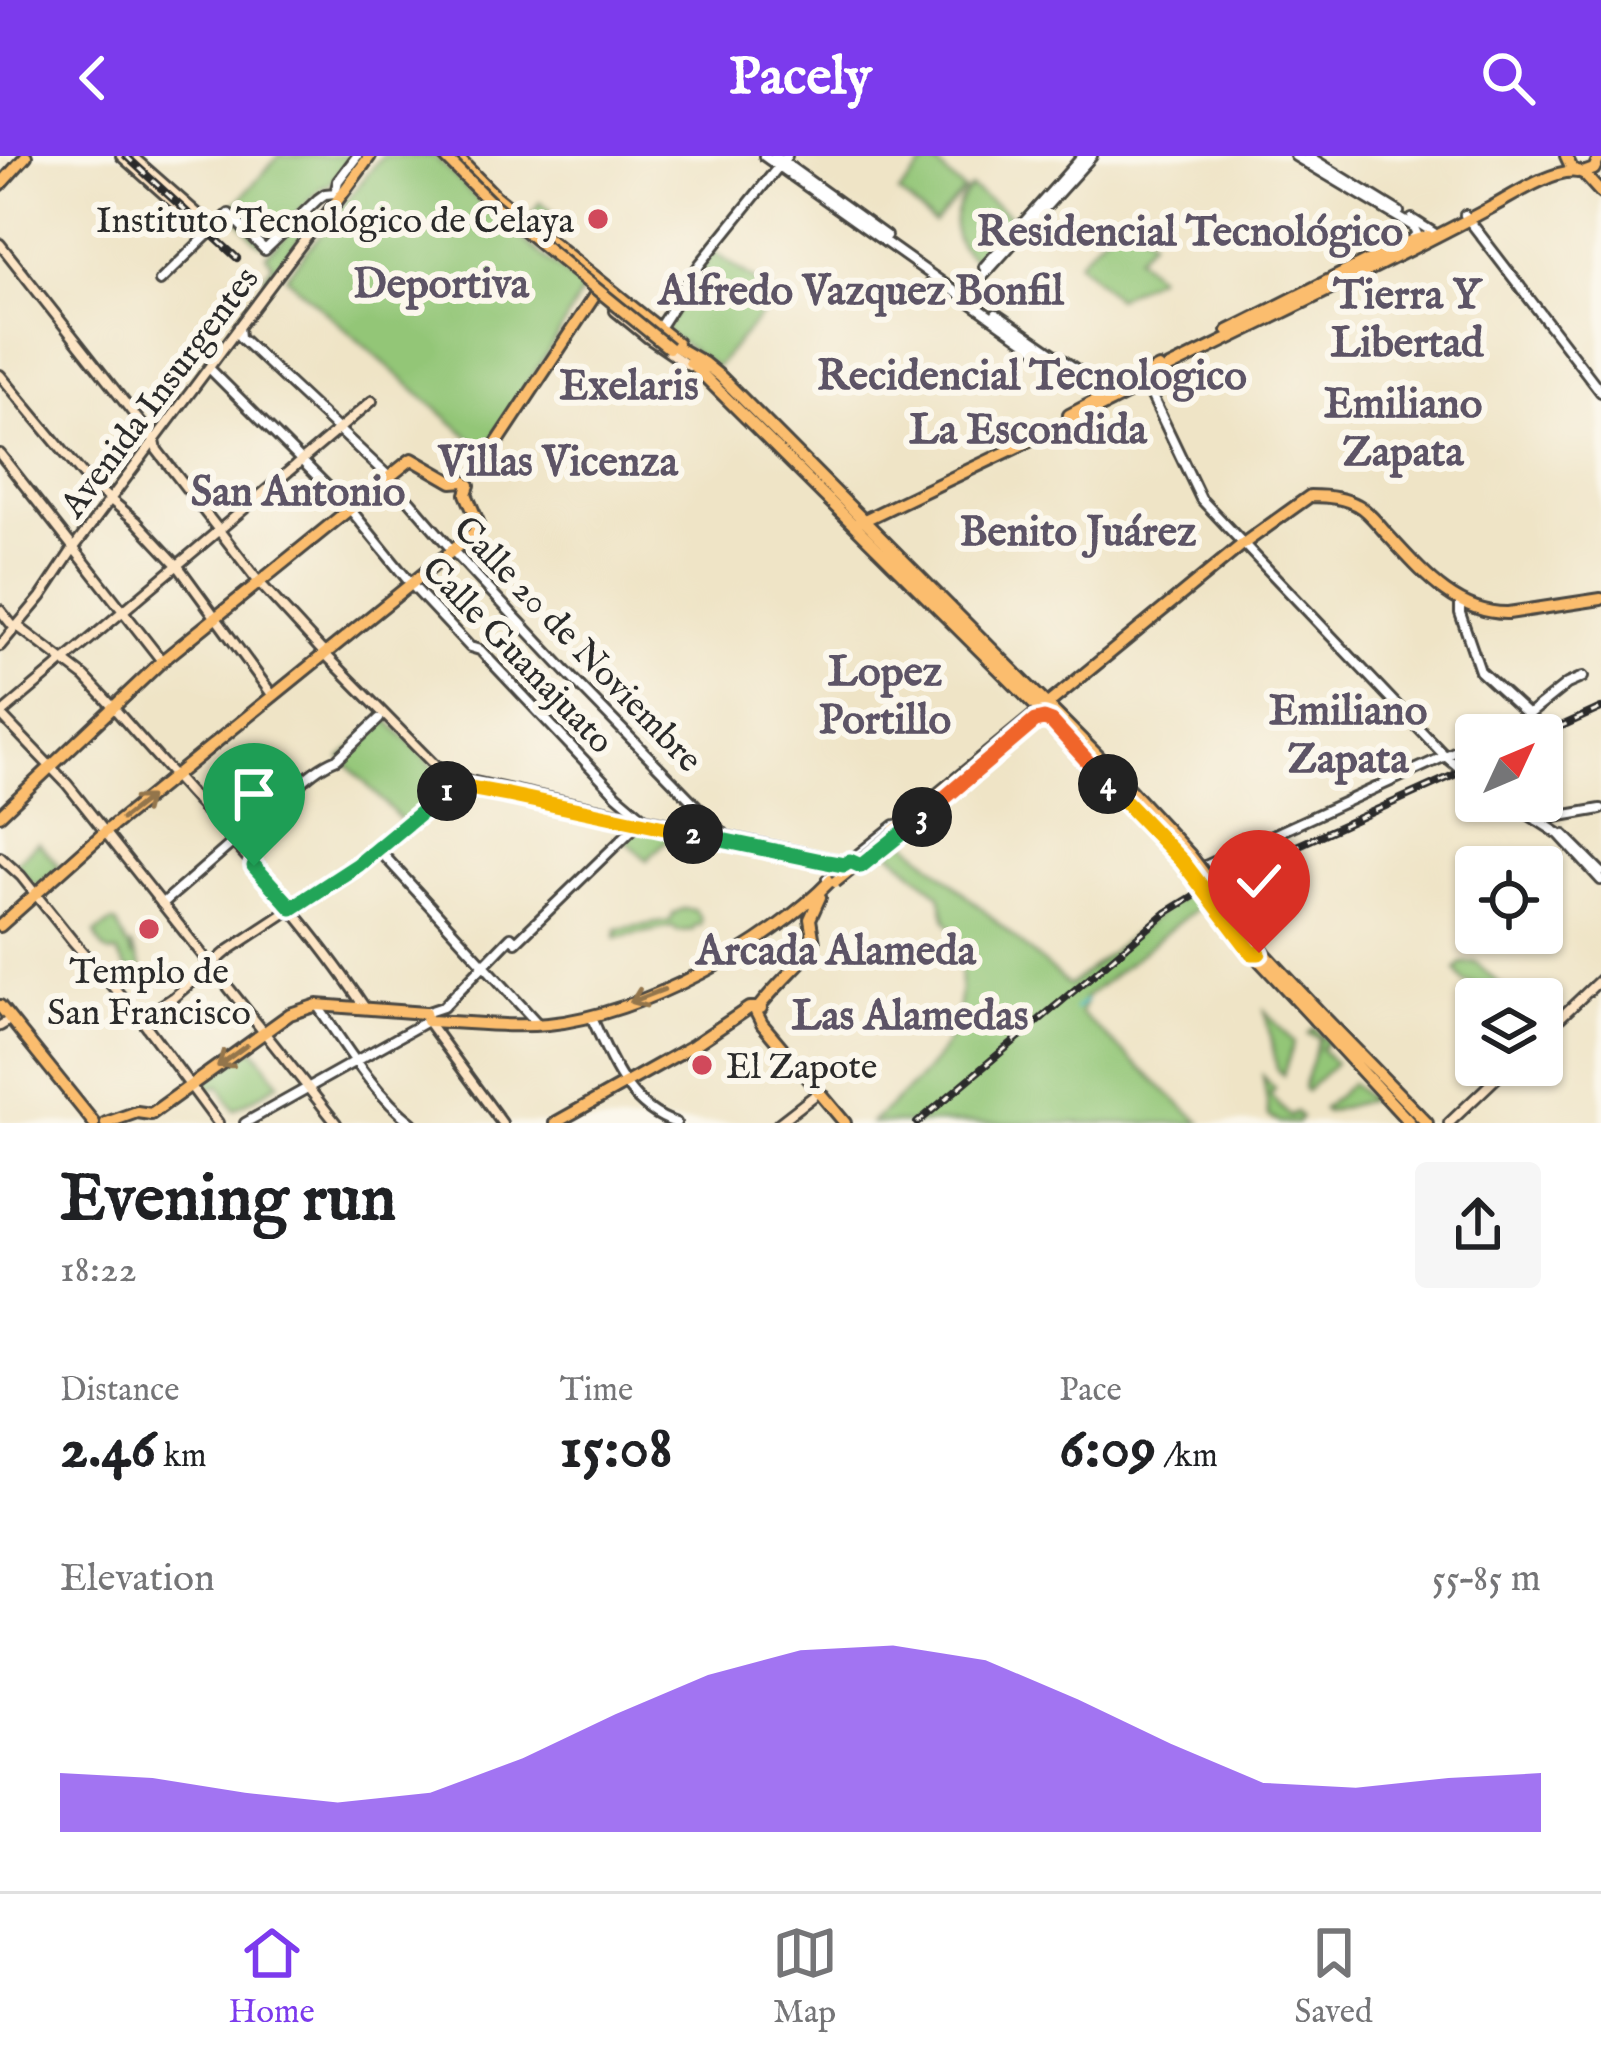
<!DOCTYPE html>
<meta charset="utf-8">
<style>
body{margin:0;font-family:"IM FELL English",serif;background:#f6f6f6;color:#202124;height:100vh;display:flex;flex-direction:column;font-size:45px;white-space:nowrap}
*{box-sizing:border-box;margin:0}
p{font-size:39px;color:#757577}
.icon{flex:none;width:66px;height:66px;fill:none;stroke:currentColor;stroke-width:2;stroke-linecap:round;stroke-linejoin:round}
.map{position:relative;height:967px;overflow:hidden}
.details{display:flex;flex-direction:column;background:#fff;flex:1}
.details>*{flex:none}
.needle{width:78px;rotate:46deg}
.buttons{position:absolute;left:1455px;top:558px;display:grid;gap:24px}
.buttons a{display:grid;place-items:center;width:108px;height:108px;border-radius:12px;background:#fff;box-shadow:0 3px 9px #0004;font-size:60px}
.pin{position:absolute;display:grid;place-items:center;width:102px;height:102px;color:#fff;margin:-123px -51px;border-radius:50% 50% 50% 0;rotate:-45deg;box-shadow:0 0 12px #0007}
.pin .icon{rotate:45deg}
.km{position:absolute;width:60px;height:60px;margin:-30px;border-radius:50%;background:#222;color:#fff;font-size:33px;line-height:60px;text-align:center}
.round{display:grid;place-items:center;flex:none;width:126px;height:126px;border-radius:12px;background:#f6f6f6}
.head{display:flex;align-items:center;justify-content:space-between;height:204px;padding:0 60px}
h1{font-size:66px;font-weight:800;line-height:90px}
.metrics{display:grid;grid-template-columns:repeat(3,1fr);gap:18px;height:204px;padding:12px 60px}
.metrics div{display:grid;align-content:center}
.metrics b{font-size:60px;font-weight:800}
.metrics small{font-size:33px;font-weight:400}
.metrics p{font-size:33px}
.chart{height:336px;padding:24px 60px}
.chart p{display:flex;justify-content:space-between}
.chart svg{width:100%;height:216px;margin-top:12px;fill:#7c3aed;opacity:.7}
header{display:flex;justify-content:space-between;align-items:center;height:156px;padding:0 60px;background:#7c3aed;color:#fff;font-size:54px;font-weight:800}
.tab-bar{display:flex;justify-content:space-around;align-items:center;height:168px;border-top:3px solid #e0e0e0;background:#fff;font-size:33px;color:#757577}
.tab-bar a{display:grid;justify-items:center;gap:6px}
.tab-bar .current{color:#7c3aed}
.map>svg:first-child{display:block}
.green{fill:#93c677;stroke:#5f7851;stroke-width:3}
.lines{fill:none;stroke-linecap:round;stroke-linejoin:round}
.stream{stroke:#4ebcc6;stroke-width:3}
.primary-tunnel{stroke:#c8bfa7;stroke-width:10;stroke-dasharray:10 5;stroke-linecap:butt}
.tertiary-casing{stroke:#484742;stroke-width:14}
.secondary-casing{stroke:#484742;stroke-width:14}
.primary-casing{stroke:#484742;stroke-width:16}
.tertiary{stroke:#fff;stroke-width:8}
.secondary{stroke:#fde5c5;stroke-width:8}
.primary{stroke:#fbbd6e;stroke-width:10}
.rail-casing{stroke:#2b2b2b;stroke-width:8}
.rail{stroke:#fbf7ec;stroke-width:3;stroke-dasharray:9;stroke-linecap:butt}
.primary-bridge-casing{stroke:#484742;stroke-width:16;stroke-linecap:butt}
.primary-bridge{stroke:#fbbd6e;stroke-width:10}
.oneway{stroke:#93744c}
.split-1-casing{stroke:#fff;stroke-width:24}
.split-2-casing{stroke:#fff;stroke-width:24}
.split-3-casing{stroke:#fff;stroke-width:24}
.split-4-casing{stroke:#fff;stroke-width:24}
.split-5-casing{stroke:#fff;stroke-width:24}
.split-1{stroke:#22a559;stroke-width:15}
.split-2{stroke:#f5b400;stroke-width:15}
.split-3{stroke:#22a559;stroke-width:15}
.split-4{stroke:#f0652b;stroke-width:15}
.split-5{stroke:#f5b400;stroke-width:15}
.poi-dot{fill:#d1495b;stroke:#fbf7ec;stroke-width:4.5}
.labels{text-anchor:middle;stroke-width:12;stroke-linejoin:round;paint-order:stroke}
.poi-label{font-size:36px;fill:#2b2b2b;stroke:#fbf7ec;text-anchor:end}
.street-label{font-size:36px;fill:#2b2b2b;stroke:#fbf7ec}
.quarter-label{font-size:42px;font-weight:bold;fill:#5d5466;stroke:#fbf7ec}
</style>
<header><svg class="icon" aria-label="back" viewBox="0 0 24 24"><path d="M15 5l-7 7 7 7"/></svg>Pacely<svg class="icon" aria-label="search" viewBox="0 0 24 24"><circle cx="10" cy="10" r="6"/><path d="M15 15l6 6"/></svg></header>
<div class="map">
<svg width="1601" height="967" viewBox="0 0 1601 967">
<rect width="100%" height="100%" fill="#fbf7ec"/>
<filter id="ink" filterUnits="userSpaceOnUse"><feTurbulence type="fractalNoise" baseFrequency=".00833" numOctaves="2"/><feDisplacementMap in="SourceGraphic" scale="24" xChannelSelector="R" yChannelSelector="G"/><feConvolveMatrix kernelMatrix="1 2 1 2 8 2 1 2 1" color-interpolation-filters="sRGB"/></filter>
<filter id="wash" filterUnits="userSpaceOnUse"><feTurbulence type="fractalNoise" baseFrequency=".004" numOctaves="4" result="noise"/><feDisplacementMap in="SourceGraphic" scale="48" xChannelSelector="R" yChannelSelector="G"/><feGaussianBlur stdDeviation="2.7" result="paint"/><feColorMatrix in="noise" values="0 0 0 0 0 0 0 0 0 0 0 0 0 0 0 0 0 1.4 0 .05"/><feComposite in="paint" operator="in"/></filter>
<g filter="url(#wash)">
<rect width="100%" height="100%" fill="#efe4c6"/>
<path class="green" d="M279 0H352L329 29 321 32 266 91 257 86 230 54Z
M382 0H434L493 59 583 133 556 183 485 295 286 121Z
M930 2 964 35 934 67 899 37Z
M971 32 1010 59 1011 64 978 105C948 89 948 55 971 32Z
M540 46 567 67 555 82 529 61Z
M1123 57 1152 83 1137 101 1157 120 1116 142 1078 106Z
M315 59 314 63 267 125 264 120 273 108 266 99 303 64Z
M713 96 778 140 716 211 665 175Z
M385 561 444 622 442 634 403 666 341 602Z
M638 668 676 675 647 704 623 682Z
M902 682 1069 830 1170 749 1195 732 1205 745 1084 843 1086 846 1080 857 1201 967H871C924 918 968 889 960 808 958 791 957 776 946 765L940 739 888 694Z
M38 686 60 711 36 732 15 708Z
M683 753 695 754 701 763 700 769H695L693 774 677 775 673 771 616 782 617 773 670 765 674 757Z
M113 766 117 768 133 802 131 788 146 823 140 815 136 817 131 813 128 815 117 797C104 799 101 789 95 777Z
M1476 806 1509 837 1506 843H1488L1473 828 1464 826 1456 814 1462 807Z
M1265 855 1294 887 1283 919 1277 913Z
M1314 872 1327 886 1321 893 1335 908 1306 935 1303 932 1319 882 1308 878Z
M253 891 279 927 234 954 219 929 205 936 198 929Z
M1263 920 1275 933 1270 939 1290 961 1296 956 1301 961 1297 967H1281L1269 960Z
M1351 927 1366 941 1374 935 1386 948 1380 954 1376 942 1326 956 1323 953Z"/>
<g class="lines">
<path class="stream" d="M1075 853 1086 845"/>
</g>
</g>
<g filter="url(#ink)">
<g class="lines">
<path class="primary-tunnel" d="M464 325 491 292"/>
<defs>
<path id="tertiary" d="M764 0 1105 242
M775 0 886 80
M1295 0 1413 70 1417 78 1411 84
M1308 0 1399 56
M335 37 338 25 357 0
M1465 59 1601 236
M1412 63 1434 77 1436 81
M984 111 1083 0
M160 125 229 58 265 94 318 43 325 38 335 37
M964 141 1092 0
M996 158 1112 238
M239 171 240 181 389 321 453 395 573 523 725 679 724 685
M659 172 700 108 787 0
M210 213 350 353 411 428 470 491 480 494 617 639 644 662 516 786 511 781 443 851 425 857
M1146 228 1201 343 1445 600 1476 625
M1460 445V457L1480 515 1529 560
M1492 579 1518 567 1567 528 1583 521
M456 631 509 639 848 711
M445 635 447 620 859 709
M1507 645 1559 678 1601 724
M1537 664 1601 653
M1564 679 1601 716
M896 682 971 620 975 613
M378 693 537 867
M1203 711 1476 586
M827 723 895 669
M162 748C203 713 243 677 284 642 300 628 316 611 337 603L379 563
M317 849C345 889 372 936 412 967
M591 860C611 903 627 951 676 967
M245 967 427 865"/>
<path id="secondary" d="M121 0 209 78
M132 0 214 72
M0 88 155 285 157 294 258 425 325 498 456 631 445 635 358 709 229 794 174 841 141 863
M615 155 648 182 689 210
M0 219 88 325 136 365 178 410 273 540
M0 298 162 505
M0 454 12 469 20 472 85 521 113 551C198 650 293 743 365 852
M0 490 41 441 73 393 315 70
M0 558 67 628 336 967
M0 559 372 245
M0 701 21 720 72 784 141 863 218 967
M428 866 502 967
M0 870 5 867
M1542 879 1601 823
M779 967 819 936
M1449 967 1510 909"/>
<path id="primary" d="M456 0 496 41 677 187
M1566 0 1572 13 1583 17 1594 13 1600 0
M1583 17 1601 37
M0 29 26 0
M315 70 323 64 370 0
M1228 175 1401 88 1428 80
M671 188 704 207 721 221 1102 604
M690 206 1096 610
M1069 259 1159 212
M493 293 601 130
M483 310 487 305
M856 368 1111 246 1146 228 1167 213C1276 159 1386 108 1492 51 1512 40 1555 12 1577 16
M0 659 162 505 409 305 412 303 452 326 464 325
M893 675 1243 388 1310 340C1325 340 1343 341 1357 349 1367 354 1376 366 1384 375 1418 411 1454 458 1508 457L1601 443
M820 741 810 763 814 787 813 792C800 808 762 843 756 856L762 868 845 967
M0 770 104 677 474 377 478 366 466 338 469 329
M0 850 94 967
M1321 858 1427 967
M1315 864 1410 967
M106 967 137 956 151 958 290 858 317 849 425 857 427 865C467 866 509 872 548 868 641 859 768 790 832 723
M555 967 694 889 749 852H761"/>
</defs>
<use href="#tertiary" class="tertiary-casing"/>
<use href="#secondary" class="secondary-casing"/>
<use href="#primary" class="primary-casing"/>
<use href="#tertiary" class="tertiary"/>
<use href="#secondary" class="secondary"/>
<use href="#primary" class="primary"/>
<defs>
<path id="rail" d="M126 0 237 102
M1542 579 1601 552
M917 967 1166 757 1215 727 1476 609"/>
</defs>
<use href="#rail" class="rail-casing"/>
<use href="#rail" class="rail"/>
<defs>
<path id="primary-bridge" d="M444 0 491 47 669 192
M1102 604 1190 699 1267 800 1321 858
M1096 610 1185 704 1260 805 1315 864
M835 726 895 678"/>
</defs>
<use href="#primary-bridge" class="primary-bridge-casing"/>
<use href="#primary-bridge" class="primary-bridge"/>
</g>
<defs><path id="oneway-shaft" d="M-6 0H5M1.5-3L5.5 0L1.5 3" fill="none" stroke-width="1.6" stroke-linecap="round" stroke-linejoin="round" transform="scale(3)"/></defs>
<g class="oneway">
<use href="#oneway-shaft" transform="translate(136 652) rotate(-38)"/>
<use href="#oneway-shaft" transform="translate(647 840) rotate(159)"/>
<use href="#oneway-shaft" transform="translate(232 900) rotate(144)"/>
</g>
</g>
<g class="lines" filter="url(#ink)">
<defs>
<path id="split-1" d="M254 710 292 752 358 709 447 635"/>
<path id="split-2" d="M447 635 464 631 508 639 693 678"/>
<path id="split-3" d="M693 678 827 706 844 709 850 705 861 710 922 661"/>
<path id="split-4" d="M922 661 1035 565 1044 563 1052 566 1108 628"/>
<path id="split-5" d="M1108 628 1183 706 1252 797H1259"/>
</defs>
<use href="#split-1" class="split-1-casing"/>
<use href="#split-2" class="split-2-casing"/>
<use href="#split-3" class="split-3-casing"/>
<use href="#split-4" class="split-4-casing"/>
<use href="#split-5" class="split-5-casing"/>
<use href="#split-1" class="split-1"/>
<use href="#split-2" class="split-2"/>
<use href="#split-3" class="split-3"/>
<use href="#split-4" class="split-4"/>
<use href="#split-5" class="split-5"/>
</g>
<g class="poi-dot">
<circle cx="598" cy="63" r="12"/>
<circle cx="149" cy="773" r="12"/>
<circle cx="702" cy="909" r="12"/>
</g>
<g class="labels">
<g class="poi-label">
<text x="574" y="76">Instituto Tecnológico de Celaya</text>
<text x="149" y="827" text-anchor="middle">Templo de<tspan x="149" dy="41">San Francisco</tspan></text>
<text x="726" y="922" text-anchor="start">El Zapote</text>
</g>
<g class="street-label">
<text transform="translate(158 235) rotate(-53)" y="13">Avenida Insurgentes</text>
<text transform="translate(579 487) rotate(46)" y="13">Calle 20 de Noviembre</text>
<text transform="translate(519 498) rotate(46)" y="13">Calle Guanajuato</text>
</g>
<g class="quarter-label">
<text x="1190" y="89">Residencial Tecnológico</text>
<text x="441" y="141">Deportiva</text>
<text x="861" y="148">Alfredo Vazquez Bonfil</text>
<text x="1407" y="152">Tierra Y<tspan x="1407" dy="48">Libertad</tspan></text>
<text x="1032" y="233">Recidencial Tecnologico</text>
<text x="629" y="243">Exelaris</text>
<text x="1403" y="261">Emiliano<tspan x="1403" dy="48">Zapata</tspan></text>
<text x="1028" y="287">La Escondida</text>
<text x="558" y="319">Villas Vicenza</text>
<text x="298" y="349">San Antonio</text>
<text x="1078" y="389">Benito Juárez</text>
<text x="885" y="529">Lopez<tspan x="885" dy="48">Portillo</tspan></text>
<text x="1348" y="568">Emiliano<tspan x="1348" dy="48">Zapata</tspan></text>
<text x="836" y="808">Arcada Alameda</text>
<text x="910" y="873">Las Alamedas</text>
</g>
</g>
</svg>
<div class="buttons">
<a><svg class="needle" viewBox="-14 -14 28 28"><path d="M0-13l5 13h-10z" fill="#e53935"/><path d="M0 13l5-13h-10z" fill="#757577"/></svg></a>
<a><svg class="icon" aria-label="locate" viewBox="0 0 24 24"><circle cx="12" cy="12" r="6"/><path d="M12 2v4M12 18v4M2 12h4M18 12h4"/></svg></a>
<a><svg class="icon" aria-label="layers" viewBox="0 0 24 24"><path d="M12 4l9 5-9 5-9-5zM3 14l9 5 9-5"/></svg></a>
</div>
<div class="pin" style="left:254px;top:710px;background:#1e9e55"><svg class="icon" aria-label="arrive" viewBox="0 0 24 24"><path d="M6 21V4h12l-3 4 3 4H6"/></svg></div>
<div class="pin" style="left:1259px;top:797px;background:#d93025"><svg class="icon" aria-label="check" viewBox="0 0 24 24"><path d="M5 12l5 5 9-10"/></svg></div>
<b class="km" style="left:447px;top:635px">1</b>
<b class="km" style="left:693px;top:678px">2</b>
<b class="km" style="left:922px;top:661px">3</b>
<b class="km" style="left:1108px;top:628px">4</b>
</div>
<section class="details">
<div class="head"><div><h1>Evening run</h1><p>18:22</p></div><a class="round"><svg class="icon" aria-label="share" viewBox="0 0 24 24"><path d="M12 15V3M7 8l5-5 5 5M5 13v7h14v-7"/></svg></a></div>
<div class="metrics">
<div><p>Distance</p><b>2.46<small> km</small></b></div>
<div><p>Time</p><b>15:08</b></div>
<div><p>Pace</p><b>6:09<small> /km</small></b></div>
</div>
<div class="chart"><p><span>Elevation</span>55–85 m</p>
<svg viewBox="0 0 160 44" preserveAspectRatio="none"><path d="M0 44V32L10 33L20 36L30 38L40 36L50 29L60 20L70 12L80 7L90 6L100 9L110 17L120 26L130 34L140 35L150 33L160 32V44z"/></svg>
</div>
</section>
<nav class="tab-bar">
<a class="current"><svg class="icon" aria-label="home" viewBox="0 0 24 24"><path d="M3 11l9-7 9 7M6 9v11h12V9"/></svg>Home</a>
<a><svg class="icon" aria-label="map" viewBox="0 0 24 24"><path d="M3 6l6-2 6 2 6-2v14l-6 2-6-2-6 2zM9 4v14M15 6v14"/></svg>Map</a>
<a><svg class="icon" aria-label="saved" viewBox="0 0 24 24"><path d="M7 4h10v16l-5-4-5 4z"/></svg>Saved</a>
</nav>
